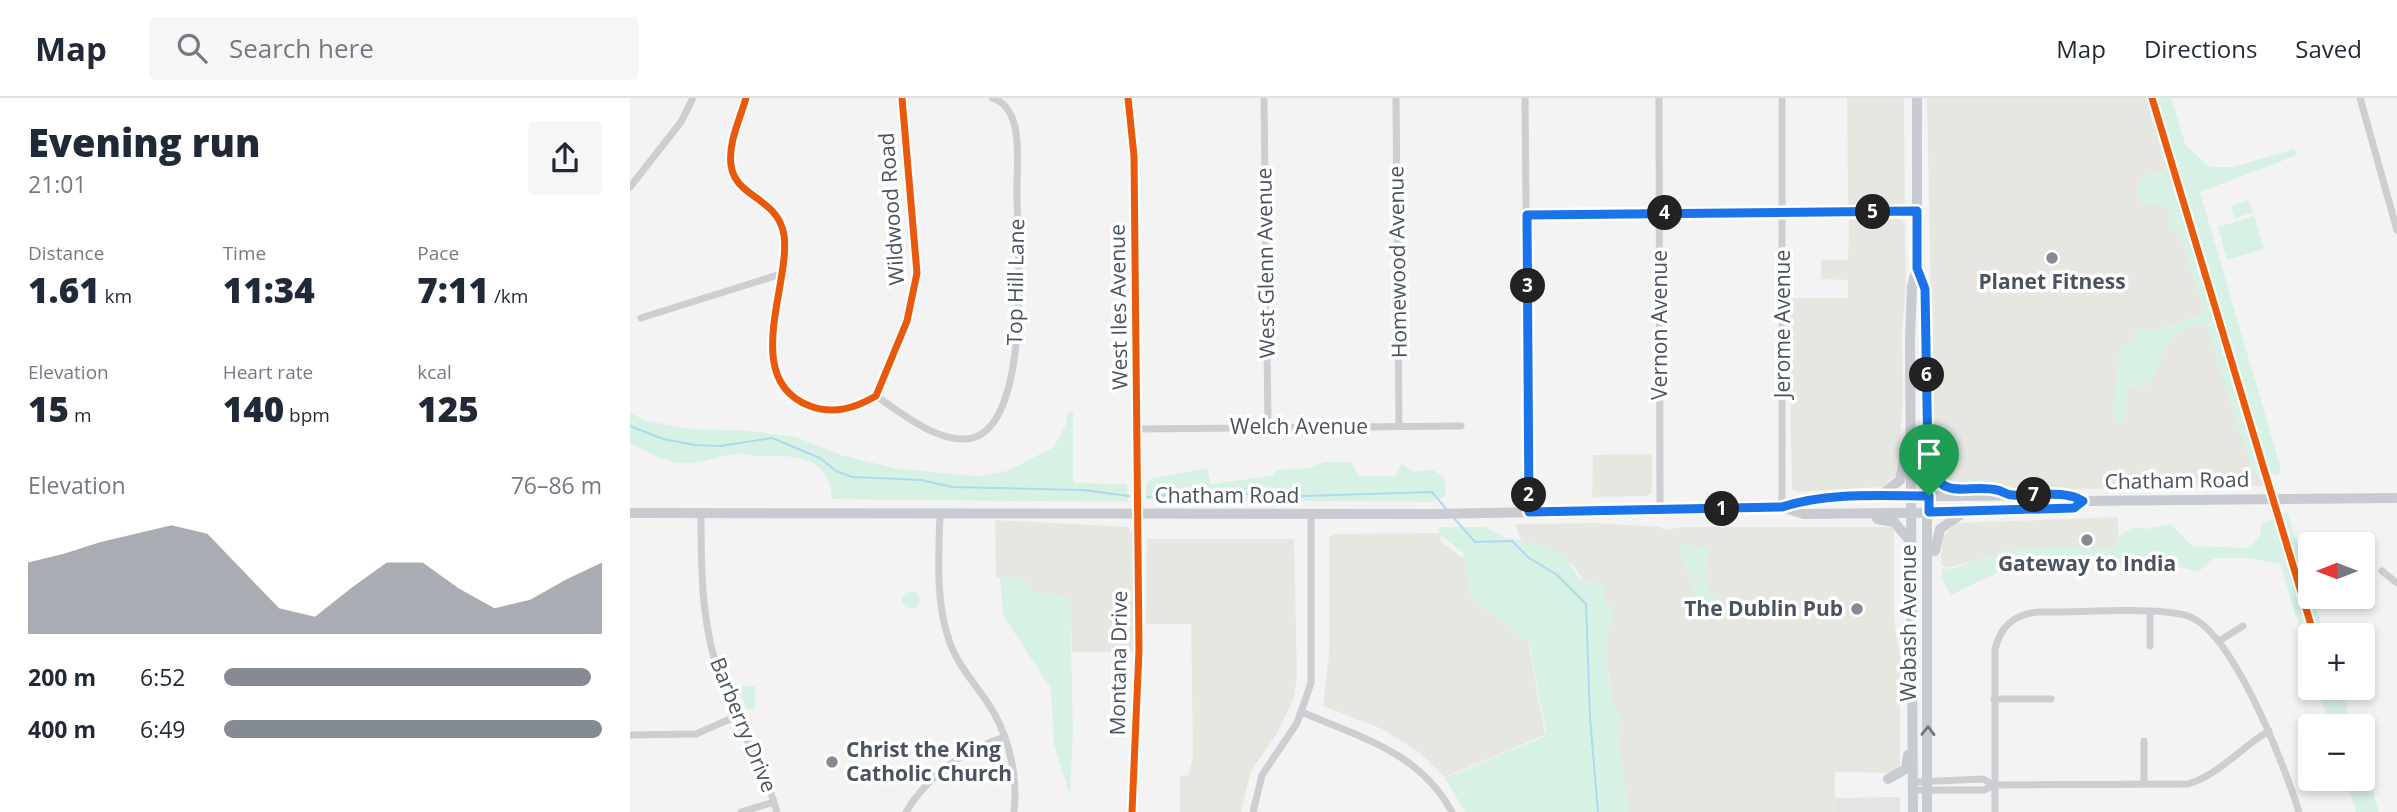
<!DOCTYPE html>
<meta charset="utf-8">
<style>
body{margin:0;font-family:"Open Sans",sans-serif;background:#f6f6f7;color:#1f2937;height:100vh;display:flex;flex-direction:column;font-size:26px;white-space:nowrap}
*{box-sizing:border-box;margin:0}
p{font-size:23px;color:#747a83}
.icon{flex:none;width:38px;height:38px;fill:none;stroke:currentColor;stroke-width:2;stroke-linecap:round;stroke-linejoin:round}
.map{position:relative;flex:1;overflow:hidden}
.panel{display:flex;flex-direction:column;background:#fff;width:630px}
.panel>*{flex:none}
.needle{width:46px;rotate:270deg}
.buttons{position:absolute;left:1668px;top:434px;display:grid;gap:14px}
.buttons a{display:grid;place-items:center;width:77px;height:77px;border-radius:7px;background:#fff;box-shadow:0 4px 10px #0003;font-size:35px}
.pin{position:absolute;display:grid;place-items:center;width:60px;height:60px;color:#fff;margin:-72px -30px;border-radius:50% 50% 50% 0;rotate:-45deg;box-shadow:0 0 7px #0007}
.pin .icon{rotate:45deg}
.km{position:absolute;width:35px;height:35px;margin:-18px;border-radius:50%;background:#222;color:#fff;font-size:19px;line-height:35px;text-align:center}
.round{display:grid;place-items:center;flex:none;width:74px;height:74px;border-radius:7px;background:#f6f6f7}
.headline{display:flex;align-items:center;justify-content:space-between;height:119px;padding:0 28px}
h1{font-size:38px;font-weight:800;line-height:52px}
.metrics{display:grid;grid-template-columns:repeat(3,1fr);gap:10px;height:119px;padding:7px 28px}
.metrics div{display:grid;align-content:center}
.metrics b{font-size:35px;font-weight:800}
.metrics small{font-size:19px;font-weight:400}
.metrics p{font-size:19px}
.chart{height:196px;padding:14px 28px}
.chart p{display:flex;justify-content:space-between}
.chart svg{width:100%;height:126px;margin-top:7px;fill:#858b93;opacity:.7}
ul{padding:0 28px;list-style:none;font-size:23px}
li{display:grid;grid-template-columns:112px 84px 1fr;align-items:center;height:52px}
li i{height:18px;border-radius:9px;background:#858b93}
header{display:flex;align-items:center;gap:42px;box-sizing:border-box;height:98px;padding:0 35px;background:#fff;border-bottom:2px solid #e0e1e3}
header strong{font-size:33px}
nav{display:flex;gap:38px;margin-inline-start:auto;font-size:24px}
.search{width:490px;height:63px;background:#f6f6f7;display:flex;align-items:center;gap:18px;box-sizing:border-box;padding:0 24px;border-radius:7px;color:#747a83;font-size:26px}
main{display:flex;flex:1;min-height:0}
.map>svg:first-child{display:block}
.commercial{fill:#e7e7e2}
.education{fill:#e5e4e5}
.green{fill:#d8f1e5}
.lines{fill:none;stroke-linecap:round;stroke-linejoin:round}
.stream{stroke:#aedaef;stroke-width:2}
.minor{stroke:#cdced1;stroke-width:7}
.major{stroke:#c8ccd0;stroke-width:10}
.cycleway-casing{stroke:#fff;stroke-width:11}
.cycleway{stroke:#e8590c;stroke-width:7}
.oneway{stroke:#707782}
.route-casing{stroke:#fff;stroke-width:14}
.route{stroke:#1a73e8;stroke-width:9}
.poi-dot{fill:#858b93;stroke:#fff;stroke-width:2.5}
.labels{text-anchor:middle;stroke-width:7;stroke-linejoin:round;paint-order:stroke}
.street-label{font-size:21px;fill:#4a5360;stroke:#fff}
.poi-label{font-size:21px;font-weight:bold;fill:#4a5360;stroke:#fff}
</style>
<header>
<strong>Map</strong>
<div class="search"><svg class="icon" aria-label="search" viewBox="0 0 24 24"><circle cx="10" cy="10" r="6"/><path d="M15 15l6 6"/></svg>Search here</div>
<nav><a>Map</a><a>Directions</a><a>Saved</a></nav>
</header>
<main>
<section class="panel">
<div class="headline"><div><h1>Evening run</h1><p>21:01</p></div><a class="round"><svg class="icon" aria-label="share" viewBox="0 0 24 24"><path d="M12 15V3M7 8l5-5 5 5M5 13v7h14v-7"/></svg></a></div>
<div class="metrics">
<div><p>Distance</p><b>1.61<small> km</small></b></div>
<div><p>Time</p><b>11:34</b></div>
<div><p>Pace</p><b>7:11<small> /km</small></b></div>
</div>
<div class="metrics">
<div><p>Elevation</p><b>15<small> m</small></b></div>
<div><p>Heart rate</p><b>140<small> bpm</small></b></div>
<div><p>kcal</p><b>125</b></div>
</div>
<div class="chart"><p><span>Elevation</span>76–86 m</p>
<svg viewBox="0 0 160 44" preserveAspectRatio="none"><path d="M0 44V19L10 16L20 12L30 9L40 6L50 9L60 22L70 35L80 38L90 28L100 19L110 19L120 28L130 35L140 32L150 25L160 19V44z"/></svg>
</div>
<ul>
<li><b>200 m</b>6:52<i style="width:97%"></i></li>
<li><b>400 m</b>6:49<i style="width:100%"></i></li>
</ul>
</section>
<div class="map">
<svg width="1767" height="714" viewBox="0 0 1767 714">
<rect width="100%" height="100%" fill="#f3f3f3"/>
<path class="commercial" d="M1217 0H1274L1275 107 1218 108Z
M1297 0H1516L1634 388 1398 392 1332 389 1316 385 1304 366Z
M1270 121 1275 125 1276 187 1272 235 1273 306 1266 377 1252 389 1168 394 1162 391 1158 200H1218V182L1191 181V162H1218L1219 122Z
M1022 356V394L1017 398 962 399 963 357Z
M1488 419 1489 450 1357 460 1316 470 1311 466 1312 439 1327 425Z
M365 422 498 429 502 435 504 554H442L440 499 403 495 395 480 366 479Z
M965 425 1031 429 1034 432 1051 429H1261L1264 433V520L1270 559V671L1262 675 1205 674V714H997L974 543 963 495 941 465 893 447 885 426Z
M810 435 811 444 840 465 898 542 915 637 815 679 790 655 752 631 693 608 699 556V439L704 436Z
M517 441H664L667 576 664 600 646 637 621 673 611 714H550V678H558L563 659 561 526H516Z"/>
<path class="education" d="M1270 699V714H1205V700Z"/>
<path class="green" d="M1526 0H1541L1556 48 1580 69H1603L1664 51 1667 57 1570 94 1651 371 1648 378 1638 374Z
M1523 75H1536L1539 87 1548 91 1635 387 1621 369 1576 225C1531 232 1538 253 1520 287L1497 290 1496 316 1488 327 1483 323 1489 251 1503 242 1505 233 1532 230 1574 215 1549 136 1537 131 1539 108 1512 106 1506 92 1511 80Z
M1619 102 1623 115 1604 120 1601 108Z
M1624 118 1634 151 1597 162 1588 129Z
M438 314H443V385L497 386 498 404 202 401C200 358 165 357 130 358 121 358 112 354 103 356 87 358 72 366 55 365 35 365 18 354 0 345V315L17 323 60 331 121 333 166 339 211 357 268 371 348 378 377 373 424 349 435 328Z
M694 364H722L728 378H765L772 366 784 374 803 372 814 380 816 398 801 404 516 402V386L521 381 577 370 581 386 642 378 645 373C668 367 669 376 694 364Z
M1657 413 1680 487V499H1683L1695 537H1680V563L1650 466 1619 460H1585L1568 474 1541 466 1417 467 1398 460 1321 497 1312 481V471L1325 470 1375 452 1410 449 1481 451 1486 448 1488 439 1503 429 1515 431 1541 426 1562 448 1619 450 1630 438 1631 427Z
M808 429H855L874 439 909 447 935 458 949 480 974 487V506L984 509 975 552 983 612 992 614 987 629 999 714H835L815 680 913 639 916 635 899 544 841 500 833 455 811 437Z
M1056 446 1064 450H1075L1079 454 1077 474 1061 481 1051 461 1049 446Z
M370 479 395 480 403 495 440 499 443 635 440 698 424 646 421 591 373 517Z
M1074 480 1078 481V492L1090 504 1089 508 1067 509 1061 487Z
M272 502a9 9 0 1 1 18 0a9 9 0 1 1-18 0Z
M107 588H125V611H117Z
M1688 590H1711L1723 628H1700Z
M1733 659 1749 714H1726L1716 681H1732Z"/>
<g class="lines">
<path class="stream" d="M0 328 33 341 65 347 90 348 142 340 190 360 206 373 222 379 291 382 322 389 453 392 499 398
M517 399 563 394 675 398 802 394 817 412
M823 419 845 444 882 443 899 460 926 476 956 506 960 620 968 714"/>
<path class="minor" d="M116 0C110 21 98 45 101 67 105 100 148 99 154 137 161 186 110 282 180 308 204 317 225 310 246 298L277 223 287 175 272 0
M498 0 504 58 509 552 502 714
M634 0 638 329
M766 0 769 329
M895 0 899 414
M1029 0 1030 412
M1152 0V409
M1730 0 1767 132
M0 89 51 24 63 0
M897 117 1287 113
M11 220 151 176
M246 298C270 314 305 343 336 341 404 336 387 143 387 96 386 68 396 10 362 0
M508 331 831 328
M71 414C71 473 71 529 92 585 108 629 134 668 147 714
M310 414C309 456 305 502 319 542 328 570 350 590 364 615 380 644 388 681 384 714
M1752 473 1767 485
M1589 543 1613 528
M1520 548V515
M1364 601H1421
M672 614C730 640 789 653 822 714
M0 637 66 636 107 618
M1514 643V686
M1284 684 1353 681 1364 687 1558 686C1589 677 1611 649 1639 633
M1284 692H1354L1364 687
M111 714 144 704
M276 714C299 676 333 653 374 639
M623 714 632 677 667 625 681 585V417
M1365 714V552C1370 528 1384 516 1409 514 1446 515 1526 508 1558 518 1603 533 1655 669 1669 714"/>
<path class="major" d="M1287 170 1295 191 1297 253V714
M1300 369 1314 388 1333 392
M1250 398 1270 382 1274 361
M1152 409 1174 416 1359 414 1444 410 1453 403
M0 415 804 416 1152 409 1179 400 1215 399 1443 397 1453 403 1767 400
M1247 421 1264 424 1281 444
M1305 453 1310 431 1330 417
M1258 681 1276 671 1278 657
M1283 714 1280 241 1282 188 1287 170V0"/>
<defs>
<path id="cycleway" d="M116 0C110 21 98 45 101 67 105 100 148 99 154 137 161 186 110 282 180 308 204 317 225 310 246 298L277 223 287 175 272 0
M498 0 504 58 509 552 502 714
M1522 0 1684 537"/>
</defs>
<use href="#cycleway" class="cycleway-casing"/>
<use href="#cycleway" class="cycleway"/>
</g>
<defs><path id="oneway-chevron" d="M-2-3.5L2.5 0L-2 3.5" fill="none" stroke-width="1.6" stroke-linecap="round" stroke-linejoin="round" transform="scale(1.75)"/></defs>
<use class="oneway" href="#oneway-chevron" transform="translate(1298 633) rotate(-89)"/>
<g class="lines">
<defs>
<path id="route" d="M1287 113V170L1295 191 1298 363C1311 406 1337 385 1367 392 1373 393 1376 397 1382 397 1405 399 1433 391 1453 403L1444 410 1299 414V398C1250 398 1199 394 1152 409L899 414 897 117Z"/>
</defs>
<use href="#route" class="route-casing"/>
<use href="#route" class="route"/>
</g>
<g class="poi-dot">
<circle cx="1422" cy="160" r="7"/>
<circle cx="1457" cy="442" r="7"/>
<circle cx="1227" cy="511" r="7"/>
<circle cx="202" cy="664" r="7"/>
</g>
<g class="labels">
<g class="street-label">
<text transform="translate(262 111) rotate(-94)" y="7">Wildwood Road</text>
<text transform="translate(768 164) rotate(-91)" y="7">Homewood Avenue</text>
<text transform="translate(636 165) rotate(-91)" y="7">West Glenn Avenue</text>
<text transform="translate(386 184) rotate(-89)" y="7">Top Hill Lane</text>
<text transform="translate(489 209) rotate(-91)" y="7">West Iles Avenue</text>
<text transform="translate(1153 226) rotate(-90)" y="7">Jerome Avenue</text>
<text transform="translate(1030 227) rotate(-90)" y="7">Vernon Avenue</text>
<text x="669" y="336">Welch Avenue</text>
<text transform="translate(1547 383) rotate(-1)" y="7">Chatham Road</text>
<text x="597" y="405">Chatham Road</text>
<text transform="translate(1279 525) rotate(-90)" y="7">Wabash Avenue</text>
<text transform="translate(489 565) rotate(-89)" y="7">Montana Drive</text>
<text transform="translate(113 627) rotate(68)" y="7">Barberry Drive</text>
</g>
<g class="poi-label">
<text x="1422" y="191">Planet Fitness</text>
<text x="1457" y="473">Gateway to India</text>
<text x="1213" y="518" text-anchor="end">The Dublin Pub</text>
<text x="216" y="659" text-anchor="start">Christ the King<tspan x="216" dy="24">Catholic Church</tspan></text>
</g>
</g>
</svg>
<div class="buttons">
<a><svg class="needle" viewBox="-14 -14 28 28"><path d="M0-13l5 13h-10z" fill="#e53935"/><path d="M0 13l5-13h-10z" fill="#747a83"/></svg></a>
<a>+</a>
<a>−</a>
</div>
<div class="pin" style="left:1299px;top:398px;background:#1e9e55"><svg class="icon" aria-label="arrive" viewBox="0 0 24 24"><path d="M6 21V4h12l-3 4 3 4H6"/></svg></div>
<b class="km" style="left:1092px;top:411px">1</b>
<b class="km" style="left:899px;top:397px">2</b>
<b class="km" style="left:898px;top:188px">3</b>
<b class="km" style="left:1035px;top:115px">4</b>
<b class="km" style="left:1243px;top:114px">5</b>
<b class="km" style="left:1297px;top:277px">6</b>
<b class="km" style="left:1404px;top:397px">7</b>
</div>
</main>
